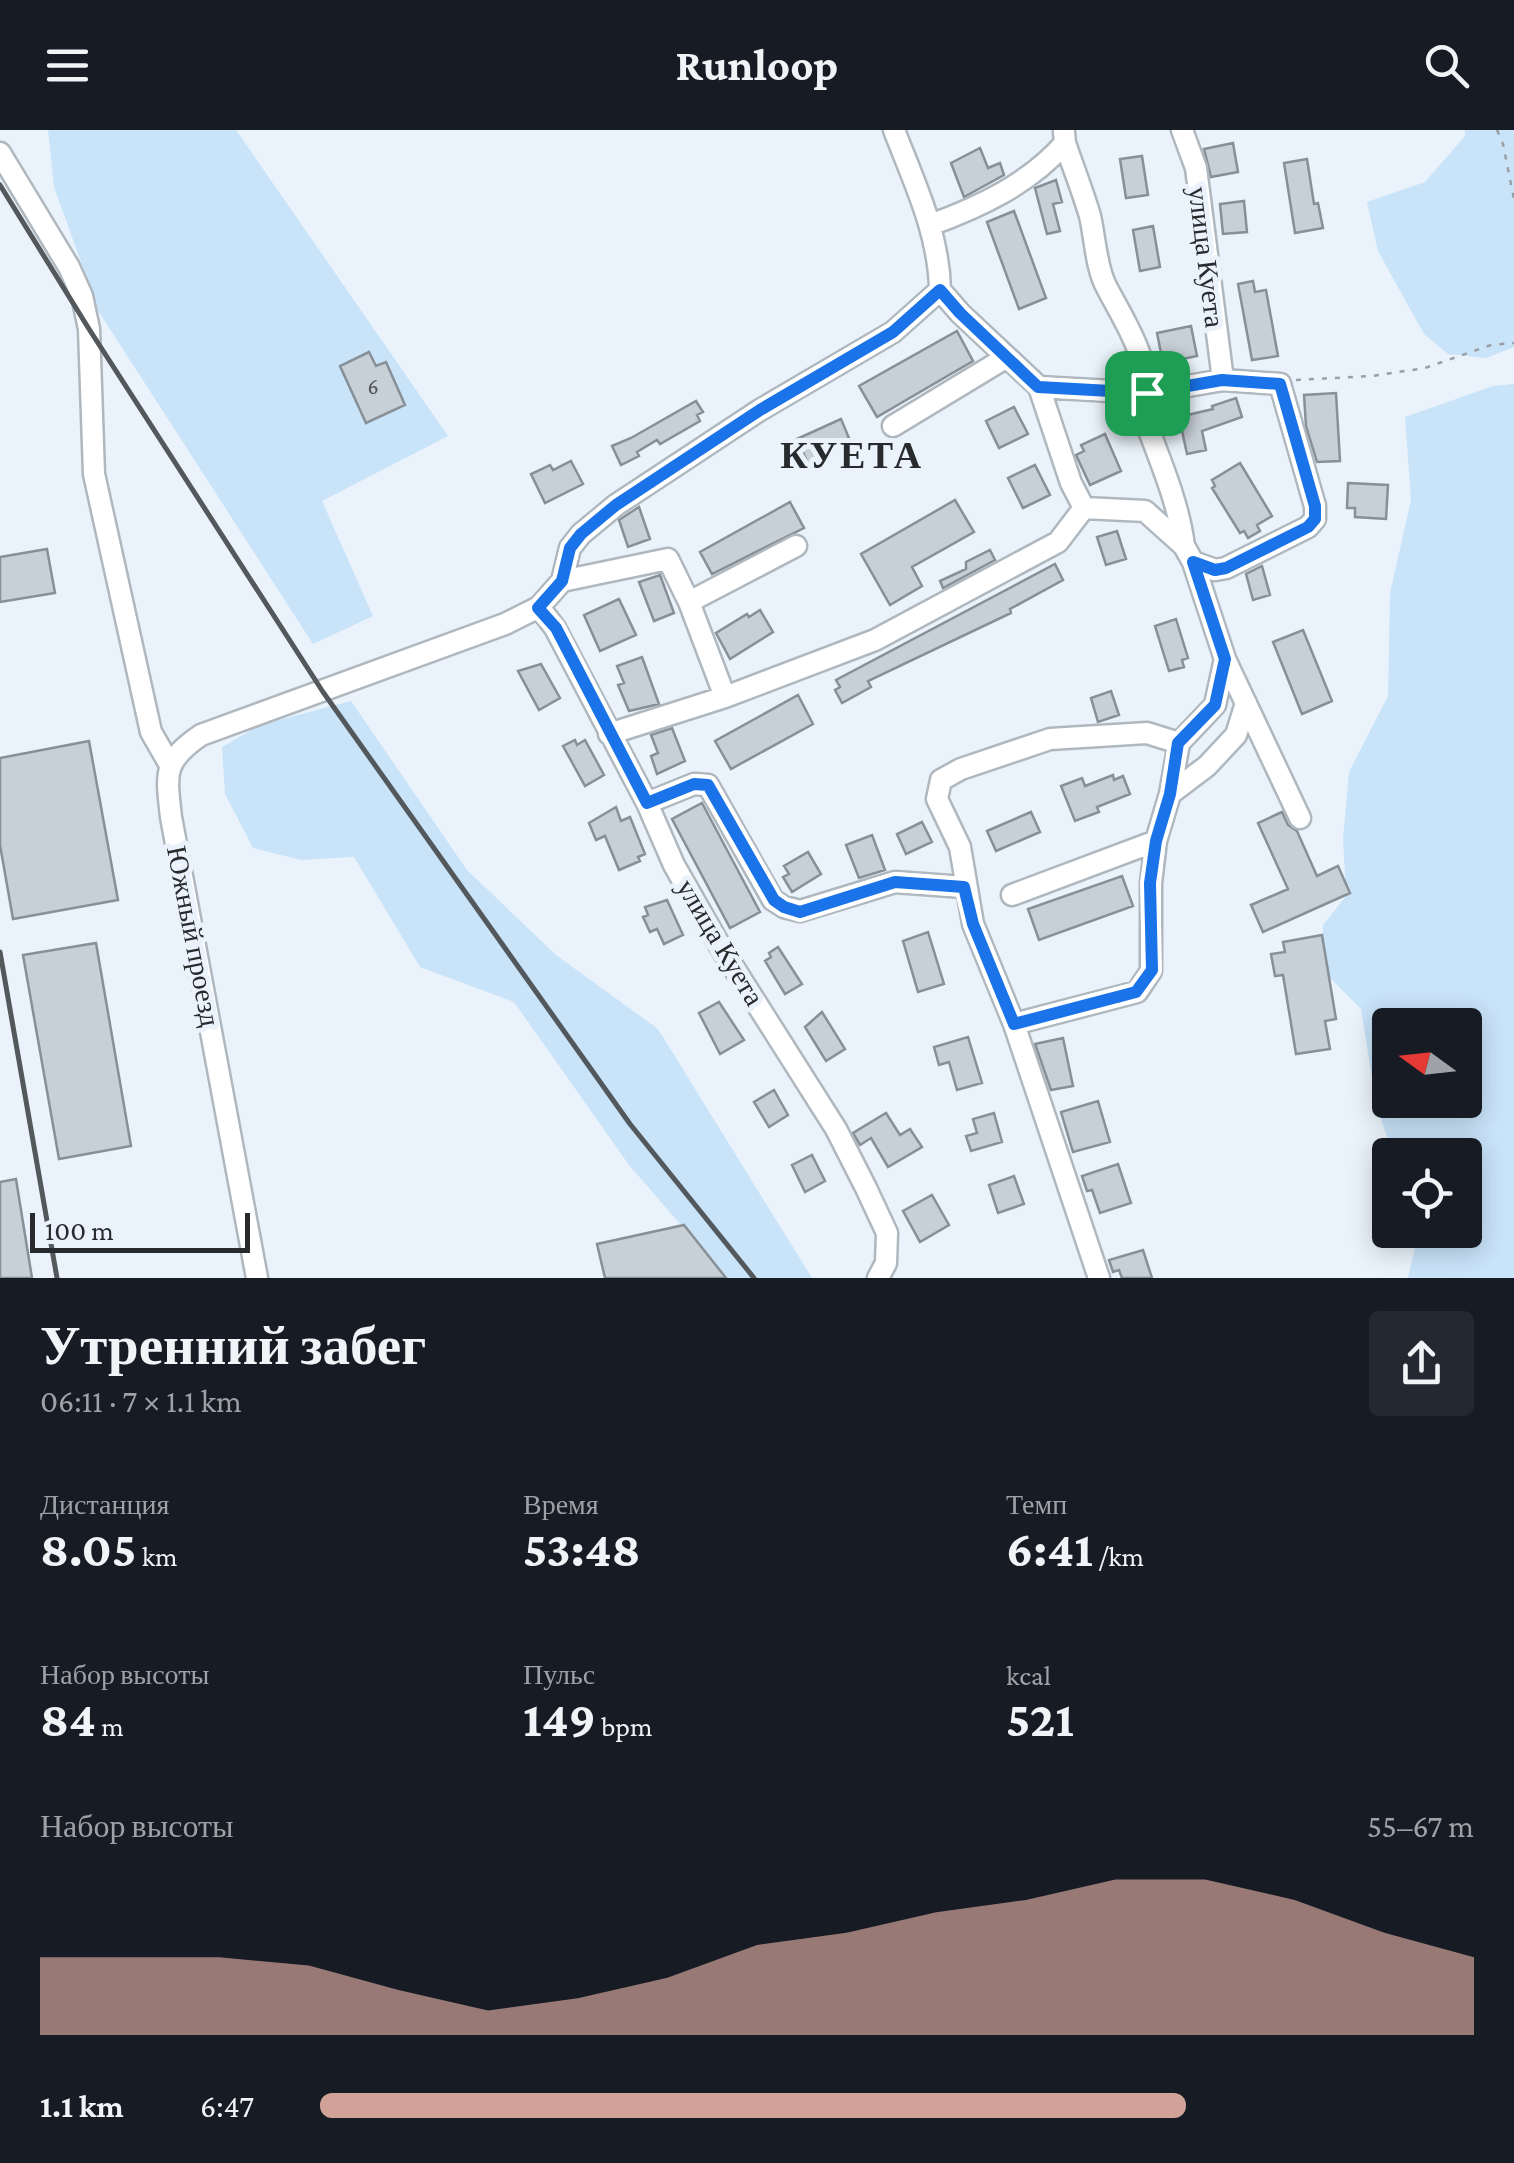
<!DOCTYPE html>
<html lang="ru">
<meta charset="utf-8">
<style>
body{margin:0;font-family:"Crimson Pro",serif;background:#242831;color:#f1f3f6;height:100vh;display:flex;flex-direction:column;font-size:38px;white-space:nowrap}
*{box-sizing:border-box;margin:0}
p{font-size:32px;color:#9ea1a6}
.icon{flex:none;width:55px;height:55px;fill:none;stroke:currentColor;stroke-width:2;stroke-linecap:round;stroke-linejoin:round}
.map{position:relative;height:1148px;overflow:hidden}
.side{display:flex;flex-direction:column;background:#171b24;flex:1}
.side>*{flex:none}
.needle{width:65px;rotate:285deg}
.tools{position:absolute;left:1372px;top:878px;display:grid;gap:20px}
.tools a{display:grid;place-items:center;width:110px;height:110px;border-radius:10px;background:#171b24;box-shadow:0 5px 25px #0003;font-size:50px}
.scale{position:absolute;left:30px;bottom:25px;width:220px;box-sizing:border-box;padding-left:10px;border:5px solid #272b2e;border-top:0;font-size:28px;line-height:35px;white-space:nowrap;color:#272b2e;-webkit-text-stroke:8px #eaf3fb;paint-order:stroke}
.pin{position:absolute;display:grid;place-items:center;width:85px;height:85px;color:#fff;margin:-42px;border-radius:20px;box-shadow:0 5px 15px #0006}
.round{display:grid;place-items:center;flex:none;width:105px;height:105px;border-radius:10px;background:#242831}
.headline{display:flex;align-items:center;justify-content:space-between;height:170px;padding:0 40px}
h1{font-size:55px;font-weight:700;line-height:75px}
.figures{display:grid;grid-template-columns:repeat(3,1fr);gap:15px;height:170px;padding:10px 40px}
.figures div{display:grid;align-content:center}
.figures b{font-size:50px;font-weight:700}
.figures small{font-size:28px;font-weight:400}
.figures p{font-size:28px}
.chart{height:280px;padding:20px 40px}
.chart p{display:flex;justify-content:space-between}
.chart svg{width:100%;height:180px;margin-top:10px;fill:#d0a298;opacity:.7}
ul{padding:0 40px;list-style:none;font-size:32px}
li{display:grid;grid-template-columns:160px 120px 1fr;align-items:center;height:75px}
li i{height:25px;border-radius:12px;background:#d0a298}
header{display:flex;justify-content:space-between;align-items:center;height:130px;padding:0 40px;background:#171b24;font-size:45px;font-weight:700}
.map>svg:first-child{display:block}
.green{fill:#c9e3f9;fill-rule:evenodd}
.building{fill:#c7cfd7;stroke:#889097;stroke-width:2.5}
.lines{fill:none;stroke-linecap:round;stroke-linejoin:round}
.minor-casing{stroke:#afb8bf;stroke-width:25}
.path{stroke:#999fa5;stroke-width:2.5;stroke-dasharray:5 8;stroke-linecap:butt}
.minor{stroke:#fff;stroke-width:20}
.rail{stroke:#52585c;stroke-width:5}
.route-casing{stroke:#fff;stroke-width:20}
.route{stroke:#1a73e8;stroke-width:12}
.labels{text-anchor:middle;stroke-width:10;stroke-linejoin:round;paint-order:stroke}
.number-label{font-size:22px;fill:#4f5458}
.street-label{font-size:28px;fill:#272b2e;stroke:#eaf3fb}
.district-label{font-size:38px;font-weight:bold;letter-spacing:2.5px;fill:#272b2e;stroke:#eaf3fb}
</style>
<header><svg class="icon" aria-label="menu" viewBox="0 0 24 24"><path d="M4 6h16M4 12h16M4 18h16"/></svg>Runloop<svg class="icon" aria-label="search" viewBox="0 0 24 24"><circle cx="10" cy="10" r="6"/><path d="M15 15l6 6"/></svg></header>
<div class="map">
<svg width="1514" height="1148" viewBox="0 0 1514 1148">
<rect width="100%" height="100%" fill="#eaf3fb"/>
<path class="green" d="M48 0H236L448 306 322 371 373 486 313 514 99 182 54 57Z
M1465 0H1514V217L1486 228 1448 224 1424 204 1378 121 1367 72 1425 52 1465 6Z
M1514 254V1148H1408L1419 1100H1465V1025H1394L1377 979 1361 879 1322 840 1323 795 1346 766 1343 708 1349 642 1388 566 1390 463 1411 370 1405 287 1493 256ZM1390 895H1465V970H1390Z
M351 571 467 740 556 825 658 899 812 1148H727L629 1035 514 872 420 837 354 727 301 730 253 718 225 664 222 617 260 595Z"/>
<path class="building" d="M1233 13 1238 42 1211 47 1204 19Z
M980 18 988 38 1000 33 1004 45 964 67 951 33Z
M1142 26 1148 65 1126 68 1120 29Z
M1307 29 1314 74 1318 73 1323 98 1295 103 1284 33Z
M1056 50 1062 72 1053 74 1060 101 1047 104 1035 58Z
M1244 71 1247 102 1223 104 1220 74Z
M1014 81 1046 168 1019 179 987 92Z
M1153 96 1160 137 1140 141 1133 100Z
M1253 151 1255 162 1266 160 1278 226 1252 230 1238 154Z
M1191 196 1197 226 1163 233 1157 203Z
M957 201 973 231 877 287 859 256Z
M369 222 376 236 386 232 405 275 366 293 340 236Z
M1336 263 1340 331 1317 332 1306 296 1304 265Z
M1236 268 1242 287 1202 301 1206 320 1187 324 1179 287 1213 279 1212 276Z
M696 271 703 282 697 285 700 291 660 314 657 310 637 322 639 326 621 335 612 316 631 308Z
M1014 277 1028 304 999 318 986 291Z
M841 289 849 308 820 321 823 330 809 336 797 309Z
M1105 304 1121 341 1090 355 1076 325 1084 321 1081 315Z
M571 331 583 354 545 373 531 344 550 335 553 340Z
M1240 333 1272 386 1257 395 1260 401 1248 408 1244 401 1240 403 1212 358 1215 356 1212 350Z
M1035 335 1050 365 1023 378 1008 348Z
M1348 353 1388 355 1386 389 1355 387V378H1347Z
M955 370 974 402 912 437 922 456 890 475 861 424Z
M790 372 804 398 712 444 700 422Z
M639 377 650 409 628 417 619 390Z
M1117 401 1126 429 1106 435 1097 407Z
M47 419 55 463 0 472V427Z
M990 420 995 430 943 458 940 451 966 439V432Z
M1055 434 1063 450 1010 479 1011 483 868 551 871 557 842 573 835 560 840 557 836 550Z
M1262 436 1270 465 1253 470 1246 444Z
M660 445 674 483 654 491 639 452Z
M619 469 636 505 600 521 584 485Z
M760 480 773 502 730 529 716 503 747 484 749 487Z
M1176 489 1188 528 1182 530 1184 537 1169 541 1155 496Z
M1303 500 1332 571 1302 584 1273 512Z
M642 527 659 574 629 581 618 555 624 553 617 536Z
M541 534 560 568 539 580 518 541Z
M1111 561 1119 585 1098 592 1091 568Z
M798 565 813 594 731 639 715 611Z
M672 598 685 631 657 644 651 626 658 623 651 605Z
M575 610 577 615 585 610 604 645 585 656 563 616Z
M89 611 118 770 13 789 0 715V628Z
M1113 645 1114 650 1123 646 1130 664 1097 677 1099 682 1075 691 1061 656 1082 648 1085 656Z
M702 673 760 782 730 798 672 689Z
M616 677 621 691 630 687 645 724 638 727 640 731 619 740 605 706 596 710 589 693Z
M1031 682 1040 702 996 721 987 701Z
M1282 682 1288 695 1297 701 1317 746 1338 736 1350 763 1263 802 1251 775 1288 759 1258 693Z
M922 692 932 712 906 724 897 704Z
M872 705 885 740 859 748 846 715Z
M808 722 821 744 792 762 783 747 789 744 784 736Z
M1122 746 1133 776 1039 810 1028 779Z
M667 770 683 805 664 814 657 799 650 802 643 787 648 785 645 777Z
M928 802 944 854 918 862 903 811Z
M1322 805 1336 889 1325 891 1330 919 1296 924 1283 845 1275 846 1271 824 1285 822 1283 812Z
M96 813 131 1016 59 1029 23 825Z
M778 817 802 854 785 864 765 831 771 827 769 823Z
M719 872 744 910 720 924 699 883Z
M822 882 845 919 826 931 805 897Z
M968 907 982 953 957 960 949 932 939 935 934 917Z
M1063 908 1073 956 1051 960 1035 914Z
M774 960 788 985 769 997 754 972Z
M1098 971 1110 1012 1073 1022 1061 982Z
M886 983 900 1005 910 999 922 1017 888 1037 871 1008 860 1015 853 1003Z
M994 983 1002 1012 971 1021 966 1006 977 1003 973 989Z
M812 1025 825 1051 805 1062 792 1035Z
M1118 1034 1131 1073 1100 1083 1092 1060 1087 1061 1082 1046Z
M1014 1046 1024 1074 998 1083 989 1055Z
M16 1049 32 1148H0V1052Z
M932 1065 949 1095 920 1112 903 1081Z
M684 1095 726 1148H605L597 1114Z
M1143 1120 1152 1148H1122L1119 1140 1113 1142 1109 1130Z"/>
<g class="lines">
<defs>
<path id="minor" d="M1065 13C1073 37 1083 62 1090 86 1095 108 1096 135 1105 154 1121 187 1159 239 1140 276 1156 322 1178 368 1184 416
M0 23 69 137 82 166 89 199 94 344 151 602 170 635
M930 95C980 77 1029 54 1065 13L1064 2
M940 160 960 183 1039 257 1147 263 1223 250 1196 38 1182 0
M1039 257 1071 353 1084 378 1145 381 1184 416 1193 432 1225 529 1300 688
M893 296 1007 227
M1193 432 1215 440 1226 438 1308 397 1315 389V376L1280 254 1223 250
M562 451 668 429 689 472 725 567 875 510 1058 412 1084 378
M689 472 796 416
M539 477 555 498 647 673 674 735 720 816 836 999 866 1058 887 1103 886 1133 878 1148
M609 604 725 567
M1170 664 1207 636 1236 605 1246 573
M647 673 694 654 708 655 773 770 784 777 800 781 895 752 964 757
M1012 765 1156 711
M1014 894 973 794 960 717 937 669 941 650 961 639 1050 609 1147 603 1179 613
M257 1148 171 687C166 643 163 631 201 605L505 494 539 477 562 451 570 418 581 404 616 375 760 280 893 202 940 160C939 103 914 52 894 0
M1099 1148 1014 894 1137 862 1151 841V753L1156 711 1170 664 1179 613 1215 575 1225 529"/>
</defs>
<use href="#minor" class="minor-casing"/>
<path class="path" d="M1497 0 1503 14 1514 69
M1296 250 1372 246 1425 238 1491 215 1514 213"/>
<use href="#minor" class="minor"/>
<path class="rail" d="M0 55 89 199 323 562 630 994 754 1148
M0 822 57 1148"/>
</g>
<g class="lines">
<defs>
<path id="route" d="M940 160 960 183 1038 257 1147 263 1222 250 1280 254 1315 376V389L1308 397 1226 438 1215 440 1193 432 1225 529 1215 575 1178 613 1170 664 1156 711 1150 753 1152 840 1136 862 1014 894 973 794 964 757 895 752 800 782 784 777 774 770 708 655 694 654 647 673 556 498 538 478 562 451 570 418 581 404 616 375 760 280 893 202Z"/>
</defs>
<use href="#route" class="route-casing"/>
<use href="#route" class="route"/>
</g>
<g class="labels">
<g class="number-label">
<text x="373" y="264">6</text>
</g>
<g class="street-label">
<text transform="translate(1207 127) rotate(83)" y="10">улица Куета</text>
<text transform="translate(194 806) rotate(79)" y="10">Южный проезд</text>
<text transform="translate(721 812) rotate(59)" y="10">улица Куета</text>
</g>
<g class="district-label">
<text x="852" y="338">КУЕТА</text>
</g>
</g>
</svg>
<div class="tools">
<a><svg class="needle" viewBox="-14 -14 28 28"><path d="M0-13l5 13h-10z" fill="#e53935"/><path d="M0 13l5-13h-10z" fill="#9ea1a6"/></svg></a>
<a><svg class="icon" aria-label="locate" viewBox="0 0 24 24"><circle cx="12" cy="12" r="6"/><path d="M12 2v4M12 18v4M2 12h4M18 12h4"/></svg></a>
</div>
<div class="scale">100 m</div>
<div class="pin" style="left:1147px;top:263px;background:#1e9e55"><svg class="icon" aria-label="arrive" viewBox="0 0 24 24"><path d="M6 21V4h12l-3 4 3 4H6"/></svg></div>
</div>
<section class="side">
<div class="headline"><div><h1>Утренний забег</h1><p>06:11 · 7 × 1.1 km</p></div><a class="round"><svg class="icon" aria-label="share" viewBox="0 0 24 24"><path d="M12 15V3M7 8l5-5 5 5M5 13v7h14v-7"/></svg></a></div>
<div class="figures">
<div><p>Дистанция</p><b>8.05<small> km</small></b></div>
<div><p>Время</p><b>53:48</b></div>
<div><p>Темп</p><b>6:41<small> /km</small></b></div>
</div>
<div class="figures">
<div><p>Набор высоты</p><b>84<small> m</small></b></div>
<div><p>Пульс</p><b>149<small> bpm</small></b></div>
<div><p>kcal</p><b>521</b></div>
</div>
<div class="chart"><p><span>Набор высоты</span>55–67 m</p>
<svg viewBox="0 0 160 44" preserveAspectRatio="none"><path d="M0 44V25L10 25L20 25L30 27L40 33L50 38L60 35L70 30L80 22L90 19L100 14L110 11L120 6L130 6L140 11L150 19L160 25V44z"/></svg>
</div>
<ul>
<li><b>1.1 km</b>6:47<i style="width:75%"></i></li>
</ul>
</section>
